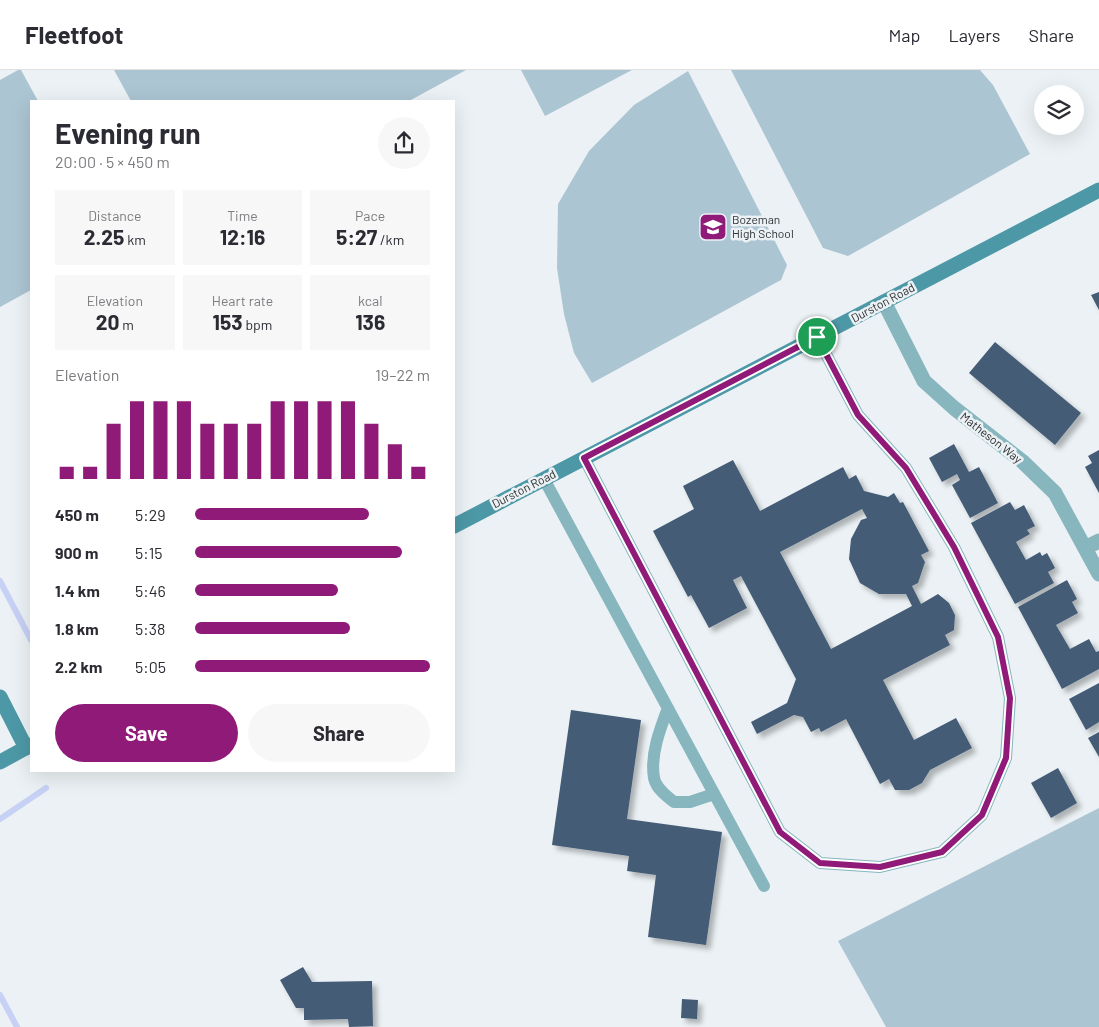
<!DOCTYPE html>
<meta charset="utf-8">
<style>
body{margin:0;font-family:Barlow,sans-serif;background:#f7f7f7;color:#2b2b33;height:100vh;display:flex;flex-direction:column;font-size:19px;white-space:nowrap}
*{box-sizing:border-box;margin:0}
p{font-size:16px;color:#7c7c81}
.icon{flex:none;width:28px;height:28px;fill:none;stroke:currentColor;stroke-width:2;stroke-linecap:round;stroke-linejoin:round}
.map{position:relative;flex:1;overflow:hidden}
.side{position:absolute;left:30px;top:30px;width:425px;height:672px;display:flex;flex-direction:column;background:#fff;border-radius:0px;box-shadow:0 5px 20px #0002}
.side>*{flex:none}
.fabs{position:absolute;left:1034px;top:15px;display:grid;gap:10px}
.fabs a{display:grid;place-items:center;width:50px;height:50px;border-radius:50%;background:#fff;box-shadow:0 5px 20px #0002;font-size:25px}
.pin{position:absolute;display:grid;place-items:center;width:42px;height:42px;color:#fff;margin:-21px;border:2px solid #fff;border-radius:50%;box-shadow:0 1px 5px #0007}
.round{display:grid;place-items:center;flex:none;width:52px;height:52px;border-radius:26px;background:#f7f7f7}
.head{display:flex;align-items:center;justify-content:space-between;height:85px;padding:0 25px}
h1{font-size:28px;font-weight:700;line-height:38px}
.stats{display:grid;grid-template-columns:repeat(3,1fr);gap:8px;height:85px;padding:5px 25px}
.stats div{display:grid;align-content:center;border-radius:0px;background:#f7f7f7;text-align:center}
.stats b{font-size:21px;font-weight:700}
.stats small{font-size:14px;font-weight:400}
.stats p{font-size:14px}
.chart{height:140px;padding:10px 25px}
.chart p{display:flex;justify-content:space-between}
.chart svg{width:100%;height:90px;margin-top:5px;stroke:#901a78;stroke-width:6}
.primary-button{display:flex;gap:10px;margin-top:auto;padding:10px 25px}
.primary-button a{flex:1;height:58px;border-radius:30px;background:#901a78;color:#fff;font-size:20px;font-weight:700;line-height:58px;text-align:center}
.primary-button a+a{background:#f7f7f7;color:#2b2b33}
ul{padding:0 25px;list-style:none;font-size:16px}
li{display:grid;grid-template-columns:80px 60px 1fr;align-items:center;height:38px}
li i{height:12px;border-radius:6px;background:#901a78}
header{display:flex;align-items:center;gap:30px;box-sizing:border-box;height:70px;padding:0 25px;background:#fff;border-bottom:1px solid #e1e1e2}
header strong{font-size:24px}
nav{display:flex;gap:28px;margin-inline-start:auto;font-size:18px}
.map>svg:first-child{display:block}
.green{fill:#acc5d3}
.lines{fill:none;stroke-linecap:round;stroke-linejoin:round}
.stream{stroke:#c7d1f6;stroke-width:6}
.building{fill:#445b77;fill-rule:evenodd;filter:url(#shadow)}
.lane{stroke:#87b6bf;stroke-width:12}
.street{stroke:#87b6bf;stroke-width:15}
.secondary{stroke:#4d98a6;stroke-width:15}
.route-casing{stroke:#fff;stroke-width:10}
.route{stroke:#901a78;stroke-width:6}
.labels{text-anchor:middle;stroke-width:5;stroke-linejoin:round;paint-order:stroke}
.poi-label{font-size:12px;fill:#2f3233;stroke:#ebf1f4;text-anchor:start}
.street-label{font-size:12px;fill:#2f3233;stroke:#ebf1f4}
</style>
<header>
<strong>Fleetfoot</strong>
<nav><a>Map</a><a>Layers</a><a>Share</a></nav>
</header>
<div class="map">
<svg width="1099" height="957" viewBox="0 0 1099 957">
<defs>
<filter id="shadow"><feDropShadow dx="4.5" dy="4.5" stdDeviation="2.5" flood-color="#0004"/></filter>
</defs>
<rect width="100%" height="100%" fill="#ebf1f4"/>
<path class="green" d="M18 0H21L38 31H31V220L0 237V10Z
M114 0H466L409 31H131Z
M521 0H632L545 46Z
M731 0H980L993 15 1030 84 848 186 823 178Z
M688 1 787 195 781 210 592 313 574 283 564 244 557 198 558 134 589 81 634 35Z
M1099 738V957H886L838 871Z"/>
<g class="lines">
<path class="stream" d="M0 511 31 570
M0 749 46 718
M0 925 17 957"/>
</g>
<path class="building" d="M1099 222V240L1091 225Z
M995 272 1081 343 1055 375 969 303Z
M954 374 969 402 979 397 998 433 970 448 952 415 960 410 957 404 942 412 929 388Z
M1099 380V423L1085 397 1092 393 1088 386Z
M733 390 760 441 843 397 849 409 856 405 864 421 888 427 894 423 900 433 903 432 929 481 921 485 925 492 918 513 912 516 921 534 938 524 949 533 955 545 954 560 945 565 950 575 883 610 914 670 956 648 972 678 930 700 922 713 909 720H895L889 709 880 714 846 649 821 662 819 658 811 662 803 647 794 645 757 664 751 652 787 633 796 609 741 506 733 510 747 538 709 558 691 525 688 527 653 461 694 439 683 416ZM862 439 867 448 861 450 851 469 849 489 860 513 879 524H906L912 536 831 579 780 482Z
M1010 432 1015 440 1024 435 1035 456 1027 460 1030 464 1016 472 1026 490 1040 482 1042 486 1047 483 1055 498 1048 502 1054 513 1015 534 971 453Z
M1067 510 1077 529 1072 532 1078 543 1056 555 1070 579 1089 569 1096 582 1099 581V599L1062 619 1018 537Z
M1099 613V652L1086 660 1069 629Z
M571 640 641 650 627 749 722 762 706 875 648 867 656 805 627 801 629 786 552 775Z
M1099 662V687L1088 668Z
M1058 698 1077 733 1051 748 1031 713Z
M303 897 312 912 372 911 373 956 349 957 348 949 304 950V938H296L280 910Z
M682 929 698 930 697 949 681 948Z"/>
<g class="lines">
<path class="lane" d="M584 388 780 762 820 793 880 797 942 782 982 745 1006 688 1010 628 998 567 954 477 906 398 858 345 817 267
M544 409 764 816
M668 638C660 659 650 685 654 708 656 718 666 726 674 732H690L714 724"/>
<path class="street" d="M884 232 924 311 954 338 1023 392 1055 423 1099 504
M1085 478 1099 471"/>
<path class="secondary" d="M454 456 1099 120
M0 627 26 678
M0 692 31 675"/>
</g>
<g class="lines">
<defs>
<path id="route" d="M817 267 858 345 906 398 954 477 998 567 1010 628 1006 688 982 745 942 782 880 797 820 793 780 762 584 388Z"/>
</defs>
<use href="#route" class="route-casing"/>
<use href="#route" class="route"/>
</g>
<defs>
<symbol id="school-square" viewBox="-11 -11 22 22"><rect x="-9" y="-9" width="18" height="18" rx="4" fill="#901a78" stroke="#ebf1f4"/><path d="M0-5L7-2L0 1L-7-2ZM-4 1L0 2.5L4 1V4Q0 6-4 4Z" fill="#fff"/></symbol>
</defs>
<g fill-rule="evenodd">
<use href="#school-square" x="697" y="141" width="32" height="32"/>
</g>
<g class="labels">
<g class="poi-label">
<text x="732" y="154">Bozeman<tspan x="732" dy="14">High School</tspan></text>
</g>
<g class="street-label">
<text transform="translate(883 233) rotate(-28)" y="4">Durston Road</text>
<text transform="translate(991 368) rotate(38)" y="4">Matheson Way</text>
<text transform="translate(524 419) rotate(-27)" y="4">Durston Road</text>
</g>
</g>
</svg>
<div class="fabs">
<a><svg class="icon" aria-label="layers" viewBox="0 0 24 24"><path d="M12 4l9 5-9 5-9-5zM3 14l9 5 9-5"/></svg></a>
</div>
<div class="pin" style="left:817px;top:267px;background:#1e9e55"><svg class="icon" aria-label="arrive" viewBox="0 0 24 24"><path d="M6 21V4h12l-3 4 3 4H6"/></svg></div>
<section class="side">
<div class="head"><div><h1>Evening run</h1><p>20:00 · 5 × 450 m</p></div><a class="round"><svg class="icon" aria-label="share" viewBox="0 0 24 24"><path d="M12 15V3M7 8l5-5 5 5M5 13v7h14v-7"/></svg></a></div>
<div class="stats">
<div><p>Distance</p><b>2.25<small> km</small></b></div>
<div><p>Time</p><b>12:16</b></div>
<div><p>Pace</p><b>5:27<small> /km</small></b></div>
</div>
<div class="stats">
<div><p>Elevation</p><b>20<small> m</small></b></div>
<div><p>Heart rate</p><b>153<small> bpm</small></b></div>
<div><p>kcal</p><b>136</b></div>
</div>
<div class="chart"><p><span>Elevation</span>19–22 m</p>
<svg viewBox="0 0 160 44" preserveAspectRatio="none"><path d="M5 44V38M15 44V38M25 44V17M35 44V6M45 44V6M55 44V6M65 44V17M75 44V17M85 44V17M95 44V6M105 44V6M115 44V6M125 44V6M135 44V17M145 44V27M155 44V38"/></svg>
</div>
<ul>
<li><b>450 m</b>5:29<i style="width:74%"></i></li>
<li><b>900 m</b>5:15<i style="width:88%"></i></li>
<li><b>1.4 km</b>5:46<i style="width:61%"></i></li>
<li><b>1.8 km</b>5:38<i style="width:66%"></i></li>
<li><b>2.2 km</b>5:05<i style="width:100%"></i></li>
</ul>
<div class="primary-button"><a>Save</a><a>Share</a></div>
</section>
</div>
